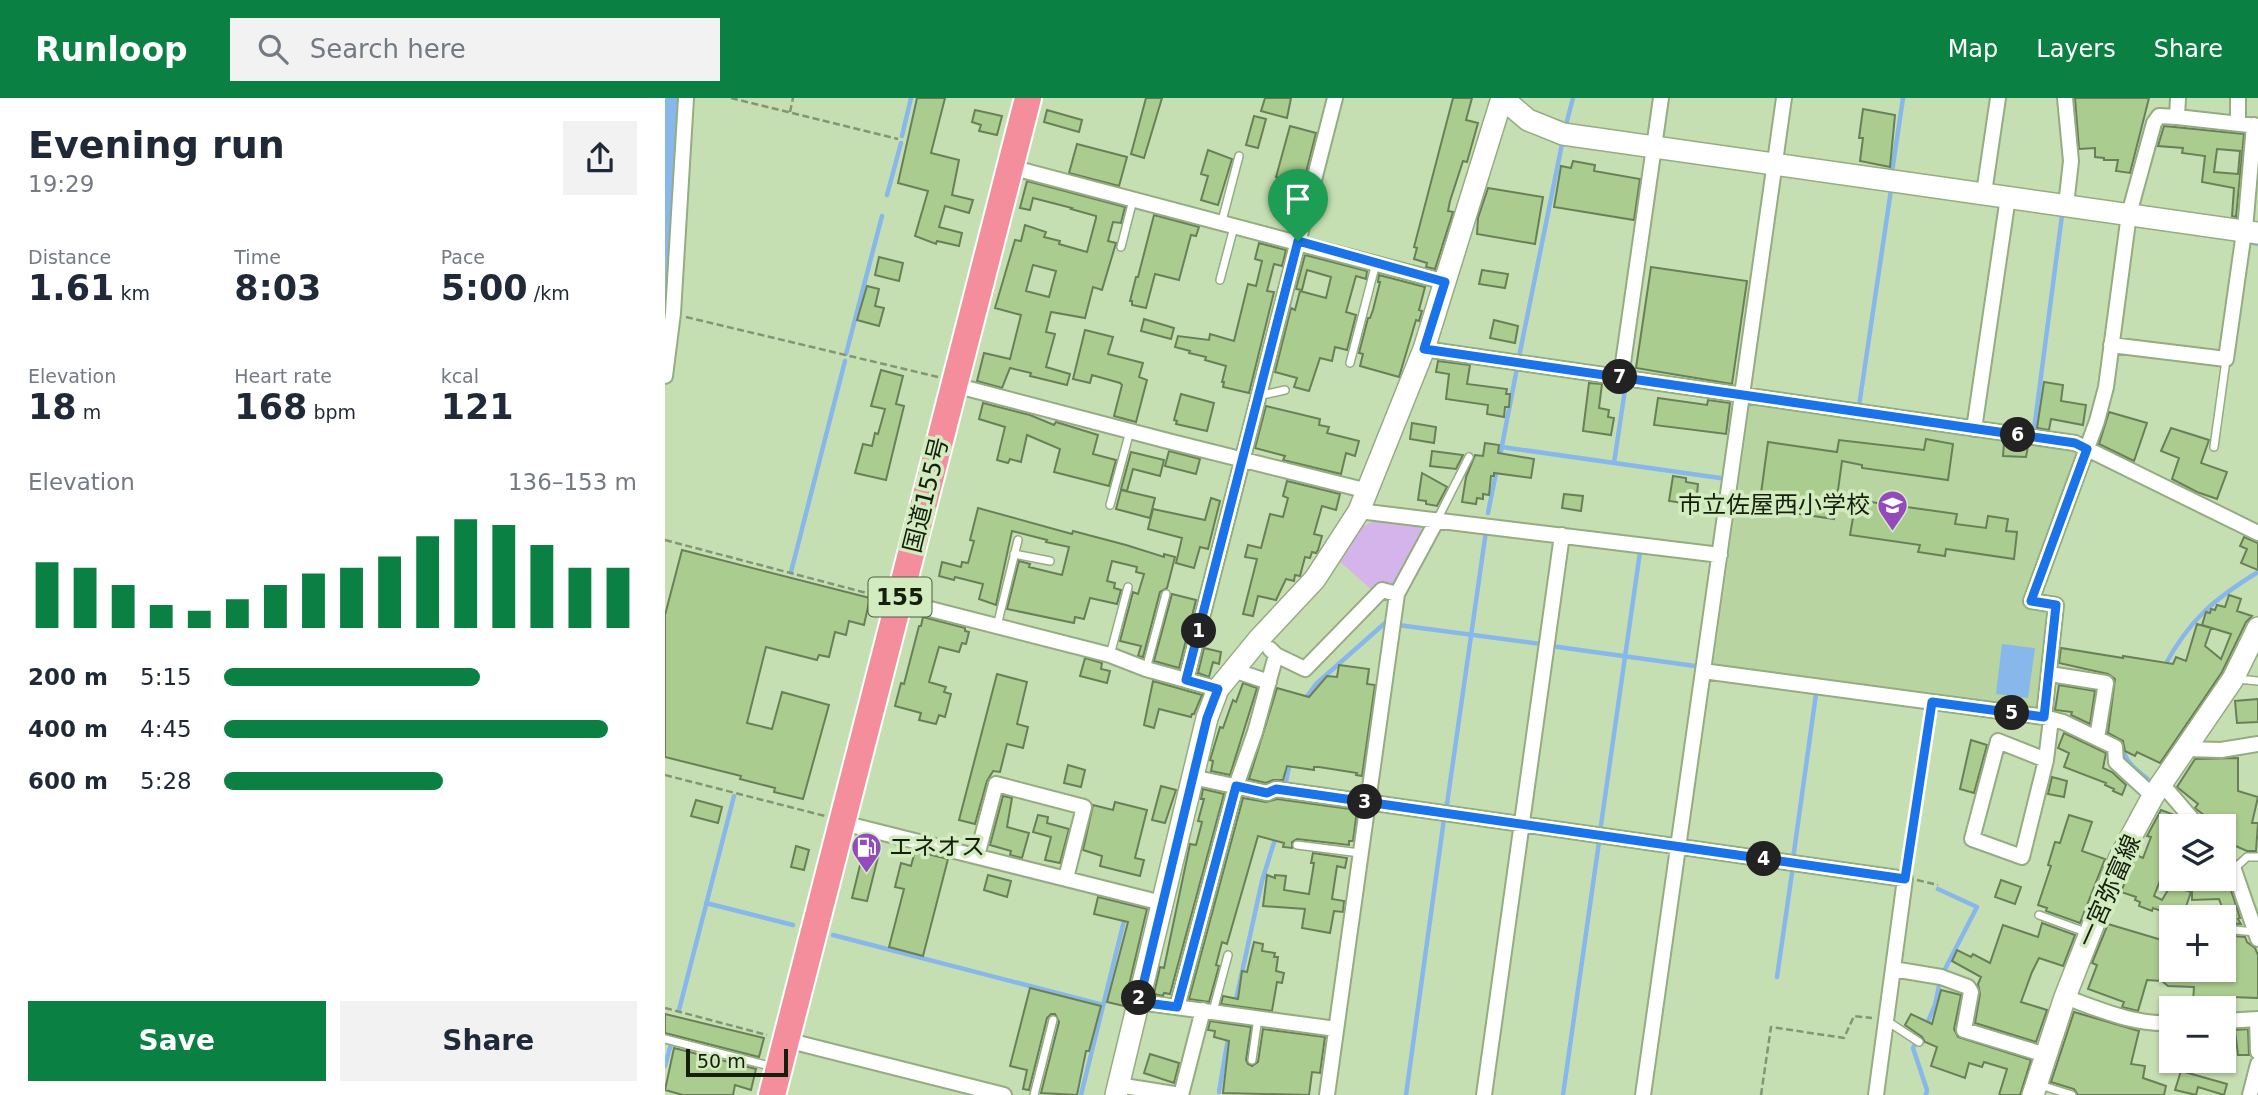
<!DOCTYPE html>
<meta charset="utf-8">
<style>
body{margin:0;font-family:"DejaVu Sans","Noto Sans JP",sans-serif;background:#f2f2f3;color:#1f2937;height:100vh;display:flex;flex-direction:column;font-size:26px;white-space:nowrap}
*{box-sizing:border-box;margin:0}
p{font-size:23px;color:#747a83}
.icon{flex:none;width:38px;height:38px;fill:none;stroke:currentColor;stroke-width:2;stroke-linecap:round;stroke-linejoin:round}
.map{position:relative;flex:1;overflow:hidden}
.sheet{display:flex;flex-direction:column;background:#fff;width:665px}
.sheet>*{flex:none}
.tools{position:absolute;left:1494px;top:716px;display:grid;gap:14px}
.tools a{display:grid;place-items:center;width:77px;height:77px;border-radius:0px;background:#fff;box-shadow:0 2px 5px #0004;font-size:35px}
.scale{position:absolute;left:21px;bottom:18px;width:102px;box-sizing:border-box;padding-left:7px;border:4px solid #161f0e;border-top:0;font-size:19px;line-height:24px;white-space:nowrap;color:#161f0e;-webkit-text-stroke:5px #d3ecbf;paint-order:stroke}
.pin{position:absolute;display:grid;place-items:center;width:60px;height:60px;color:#fff;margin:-72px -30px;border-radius:50% 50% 50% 0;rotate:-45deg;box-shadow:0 0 7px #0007}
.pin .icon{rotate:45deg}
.km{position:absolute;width:35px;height:35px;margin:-18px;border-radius:50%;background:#222;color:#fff;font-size:19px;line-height:35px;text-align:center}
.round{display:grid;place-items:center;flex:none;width:74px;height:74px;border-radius:0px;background:#f2f2f3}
.headline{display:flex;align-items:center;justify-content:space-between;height:119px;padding:0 28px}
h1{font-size:38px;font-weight:800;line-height:52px}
.stats{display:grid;grid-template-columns:repeat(3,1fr);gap:10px;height:119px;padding:7px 28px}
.stats div{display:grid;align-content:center}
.stats b{font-size:35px;font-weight:800}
.stats small{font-size:19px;font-weight:400}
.stats p{font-size:19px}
.chart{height:196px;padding:14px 28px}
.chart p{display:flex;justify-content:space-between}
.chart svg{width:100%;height:126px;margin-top:7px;stroke:#0b8043;stroke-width:6}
.primary-button{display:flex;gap:14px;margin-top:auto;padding:14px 28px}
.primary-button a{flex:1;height:80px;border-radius:0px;background:#0b8043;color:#fff;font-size:28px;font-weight:800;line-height:80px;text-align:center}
.primary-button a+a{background:#f2f2f3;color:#1f2937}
ul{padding:0 28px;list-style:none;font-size:23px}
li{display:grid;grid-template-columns:112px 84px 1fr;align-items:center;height:52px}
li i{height:18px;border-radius:9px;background:#0b8043}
header{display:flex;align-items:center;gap:42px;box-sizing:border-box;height:98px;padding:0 35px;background:#0b8043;color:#fff}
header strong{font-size:33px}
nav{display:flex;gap:38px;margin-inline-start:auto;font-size:24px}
.search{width:490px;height:63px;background:#f2f2f3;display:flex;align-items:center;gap:18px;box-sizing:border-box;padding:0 24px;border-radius:0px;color:#747a83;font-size:26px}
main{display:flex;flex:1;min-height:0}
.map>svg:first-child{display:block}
.built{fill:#b8d4a1}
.green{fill:#d5b4eb}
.water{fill:#88b7eb}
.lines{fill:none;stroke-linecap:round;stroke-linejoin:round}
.stream{stroke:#88b7eb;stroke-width:4.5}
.building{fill:#aacc8e;stroke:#698057;stroke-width:2;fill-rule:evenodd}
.lane-casing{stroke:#94ac81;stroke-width:10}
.street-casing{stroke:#94ac81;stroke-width:18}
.secondary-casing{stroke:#94ac81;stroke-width:24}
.highway-casing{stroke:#fff;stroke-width:30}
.path{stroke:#839674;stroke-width:2.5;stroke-dasharray:7 3.5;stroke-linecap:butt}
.lane{stroke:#fff;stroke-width:7}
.street{stroke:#fff;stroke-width:14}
.secondary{stroke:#fff;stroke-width:21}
.highway{stroke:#f48e9c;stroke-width:26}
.route-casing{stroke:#fff;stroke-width:14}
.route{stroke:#1a73e8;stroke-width:9}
.labels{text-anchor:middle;stroke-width:7;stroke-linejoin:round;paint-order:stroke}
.shield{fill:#d3ecbf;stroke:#4f5c43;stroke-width:2}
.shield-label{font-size:23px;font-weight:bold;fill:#161f0e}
.street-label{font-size:24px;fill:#161f0e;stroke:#d3ecbf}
.poi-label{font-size:24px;fill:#161f0e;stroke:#d3ecbf;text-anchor:end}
</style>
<header>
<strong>Runloop</strong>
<div class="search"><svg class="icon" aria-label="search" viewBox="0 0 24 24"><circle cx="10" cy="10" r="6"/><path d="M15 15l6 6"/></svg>Search here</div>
<nav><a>Map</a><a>Layers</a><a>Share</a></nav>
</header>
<main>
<section class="sheet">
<div class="headline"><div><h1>Evening run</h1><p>19:29</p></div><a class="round"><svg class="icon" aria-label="share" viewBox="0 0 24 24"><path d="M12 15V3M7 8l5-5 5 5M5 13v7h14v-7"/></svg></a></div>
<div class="stats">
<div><p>Distance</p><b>1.61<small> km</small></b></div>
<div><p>Time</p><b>8:03</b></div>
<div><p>Pace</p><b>5:00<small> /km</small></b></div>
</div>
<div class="stats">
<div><p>Elevation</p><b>18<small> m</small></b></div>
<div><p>Heart rate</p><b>168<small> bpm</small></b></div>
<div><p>kcal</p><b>121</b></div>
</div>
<div class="chart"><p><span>Elevation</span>136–153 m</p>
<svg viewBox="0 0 160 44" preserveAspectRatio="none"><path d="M5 44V21M15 44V23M25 44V29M35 44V36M45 44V38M55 44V34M65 44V29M75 44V25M85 44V23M95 44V19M105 44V12M115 44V6M125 44V8M135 44V15M145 44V23M155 44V23"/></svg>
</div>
<ul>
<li><b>200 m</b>5:15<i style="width:62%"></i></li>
<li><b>400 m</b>4:45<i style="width:93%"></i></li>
<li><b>600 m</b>5:28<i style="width:53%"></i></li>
</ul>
<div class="primary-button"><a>Save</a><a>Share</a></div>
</section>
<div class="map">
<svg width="1593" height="997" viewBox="0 0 1593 997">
<rect width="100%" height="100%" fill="#c6dfb2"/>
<path class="built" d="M1092 302 1410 349 1415 358 1361 508 1378 511 1385 519 1372 616 1048 569 1085 308Z"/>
<path class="green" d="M716 422 754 428 760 437 728 489 713 487 707 492 672 461C684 444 693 425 716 422Z"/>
<path class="water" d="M0 0H13L6 189 0 239Z
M1337 546 1370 550 1363 600 1331 596Z"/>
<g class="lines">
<path class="stream" d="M902 23 908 0
M237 38 246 0
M1227 74 1238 0
M222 97 236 45
M1584 144 1593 146
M181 256 217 118
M854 259 897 46
M1194 308 1226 92 1230 93
M1369 332 1397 117
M837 349 1055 380
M835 358 852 270
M949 365 961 285
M823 415 832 370
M126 474 180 263
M733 527 876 546
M886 548 1030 568
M1499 569C1524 522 1549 501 1593 474
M640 601 651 586 720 525H724
M1461 642C1452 661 1473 672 1486 684
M620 688 625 664
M781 713 821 433
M935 734 975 454
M1128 761 1151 596
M1273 791 1312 809 1278 875
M41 805 128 827
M168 837 438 907
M1112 879 1128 768
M570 906 597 783 611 738
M14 912 69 698
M1261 928 1270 907 1275 883
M1251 944 1248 950 1262 992 1261 997
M0 968 6 946
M554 994 563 940
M416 997 460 819
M741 997 779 721
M898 997 934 744"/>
</g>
<path class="building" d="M252 0H280L266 55 294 62 287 97 308 102 304 115 280 108 274 129 297 135 294 148 272 143 271 146 250 138 263 93 233 85Z
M481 0H497L479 60 466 56Z
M600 0H626L622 20 596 13Z
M788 0H807L801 22 813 25 802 64 798 63 785 103 783 113 788 114 770 171 761 169 762 165 749 161 752 150 749 149Z
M1410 0H1484L1465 75 1451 73 1453 62H1439V60L1430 59V50L1414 51Z
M1198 11 1230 17 1225 69 1195 63 1198 40H1194Z
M310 12 337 18 332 37 314 33 316 27 307 24Z
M382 12 417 22 414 34 379 24Z
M589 18 601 21 593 50 581 47Z
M625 28 651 35 638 86 634 85V88L616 83 617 81 611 79Z
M1499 28 1579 36 1571 119 1567 118 1569 90 1537 84 1540 58 1517 55 1518 50 1493 48ZM1552 51 1575 53 1573 76 1549 74Z
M412 46 462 59 454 88 404 75Z
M543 52 567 61 553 107 536 102 543 78 536 76Z
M908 63 930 67 929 73 975 81 969 122 889 109 896 68 906 70Z
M362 83 460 109 456 125 448 124 443 143 451 145 437 192 428 189 420 220 386 214 381 234 390 236 381 269 405 276 402 287 365 278 366 275 345 270 337 290 312 283 319 255 345 261 356 217 330 210 350 142 356 143 360 127 381 134 379 139 395 143 394 146 422 154 431 120V118L406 111 407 110 368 100 365 112 355 110ZM368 167 391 173 384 199 361 193Z
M823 90 878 99 870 146 812 136 813 120Z
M489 117 534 129 531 138 526 137 514 182 490 176 481 210 467 207V203H465L471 179H473Z
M594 145 621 152 617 168 609 166 602 193 609 194 584 295 558 289 559 284H557L561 268 540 262 541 259 524 255 525 253 510 249 513 238 544 242 545 236 569 243 583 186 591 188 597 163 590 161Z
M640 157 702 173 701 181 691 178 681 214 691 217 682 252 670 249 667 263 655 260 644 293 629 289 632 280 610 274 626 210 630 212 635 193 661 200 666 179 642 172 637 192 631 191Z
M214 159 238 165 234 183 210 177Z
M986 169 1082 183 1067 286 971 270Z
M817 172 843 176 840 190 814 186Z
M714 177 760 189 754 212 757 213 754 223 751 222 734 279 695 268 698 256 694 255 703 220H705L708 212 715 184H713Z
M202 188 214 191 210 208 219 210 214 228 192 222Z
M479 221 509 230 506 241 476 233Z
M829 222 853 228 850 245 825 240Z
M420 232 448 239 443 256 478 265 474 279 482 282 471 324 449 318 457 287 455 285 427 277 425 285 408 281Z
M773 263 805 267 802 286 842 291 841 296H845L844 309H840L839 319 822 316 823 307 781 301 784 276 771 274Z
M216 272 238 278 231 306 239 308 221 382 190 375 198 346 207 348 210 335 213 336 220 311 206 308Z
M1379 284 1398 287 1396 303 1421 307 1418 327 1386 321 1384 332 1372 330Z
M924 285 937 286 934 310 944 312 943 319 949 320 946 337 918 333Z
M516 296 549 305 542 333 511 326 512 323 509 322Z
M993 300 1042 307 1043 302 1065 305 1061 336 989 327Z
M318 305 365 317 389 327 391 324 433 337 428 356 451 362 444 388 389 374 395 351 362 337 356 364 345 361 343 365 332 362 340 329 314 321Z
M601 308 655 321 654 327 664 329 662 335 694 343 690 358 681 355 676 376 618 362 620 358 590 350Z
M1444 314 1482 325 1469 363 1434 346Z
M747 325 771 329 769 345 745 341Z
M1506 330 1544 342 1536 365 1562 374 1552 401 1532 394 1507 381 1514 360 1496 353Z
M1261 341 1288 346 1283 382 1197 370V367L1177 363 1169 421 1094 410 1103 344 1172 354 1174 342 1259 352Z
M820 345 834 347 833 355 869 361 866 380 829 375V378H826L824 397 818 396V401L812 400 811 406 797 404 801 379 810 357 818 358Z
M1339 345 1363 348 1361 359 1338 358Z
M504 353 535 361 531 376 500 368Z
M767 353 798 357 791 371 765 368Z
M466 354 499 362 495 378 468 371 462 393 456 391Z
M757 375 782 389 772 408 761 406V403L753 402Z
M1008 378 1021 380V384L1033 386 1031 407 1004 403Z
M622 383 675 396 671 412 657 408 649 436 657 438 653 452 651 455 647 454 645 460 640 459 635 478 630 477 629 483 621 481 611 502 593 498 588 518 578 516 592 461 580 459 583 447 596 450 605 416 618 419 623 400 618 398Z
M456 392 490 400 485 420 451 411Z
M899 396 918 398 916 413 897 410Z
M546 400 555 403 543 451 535 449 529 470 511 465 517 440 483 431 488 411 540 422Z
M1191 402 1292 416 1290 426 1321 430 1323 418 1343 421 1341 433 1352 434 1349 461 1281 451 1280 458 1253 454 1255 447 1185 437Z
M313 410 407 436 408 433 461 447 499 459V456L510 459 502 490 495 494 478 559 473 558 476 548 455 543 468 494 473 496 479 476 471 474 472 469 447 463 442 483 450 485 449 490 456 492 452 506 425 500 419 521 410 519 409 525 342 511 354 463 365 466 364 469 397 477 404 449 381 444 382 442 347 433 331 507 314 501 318 486 290 479 289 482 274 478 277 464 296 469 297 464 303 465 309 443 305 442Z
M1579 439 1593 445V472L1576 465 1582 451 1575 448Z
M17 452 205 500 199 527 184 523 181 537 170 534 164 559 154 557 152 562 101 549 82 625 107 631 117 594 164 607 138 701 109 694 110 690 75 681 76 678 0 659V517Z
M507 496 531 502 514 570 489 563Z
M1564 497 1576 501 1572 513 1587 518 1581 524 1557 574 1495 665 1472 654 1470 658 1460 653 1458 643 1443 635 1450 581 1443 576 1394 565 1396 550 1458 560V558L1508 566 1511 559 1521 563 1532 526 1546 530 1540 548 1556 561 1566 536 1537 527 1541 514 1545 515 1546 511 1550 512 1552 507 1560 509Z
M258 519 300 530V533L304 534 301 546 297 545 294 554 274 549 264 584 281 589 279 594 286 596 280 619 274 617 271 626 254 622 256 615 230 608 236 585 239 586 254 528H256Z
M539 550 556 554 554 566 548 564 544 579 533 575Z
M420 560 437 565 436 571 445 573 442 585 415 578Z
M674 567 704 571 702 586 710 587 697 678 691 677 692 675 654 669H649V672L622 668 618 682H608L601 685 584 681 612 590 644 599 662 578 672 579Z
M332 576 362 584 352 626 363 629 358 650 342 646 335 674 328 673 322 683 310 726 294 722Z
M488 583 537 597 529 616H527L526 619 494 611 489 630 479 627Z
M578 585 592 590 565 677 546 673 548 663 545 662 555 629 558 630 568 602 571 604Z
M1394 587 1430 593 1425 626 1406 617 1407 614 1390 612Z
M1593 601V624L1572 625 1570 603Z
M1399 635 1441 655 1438 670 1447 674 1461 687 1457 697 1448 693 1449 691 1440 687 1441 685 1399 669 1404 655 1393 650Z
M1306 642 1322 647 1309 695 1295 691Z
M1573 660V693L1593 699 1587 725H1593L1591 753H1582L1559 743V728H1542L1544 721 1530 710 1533 706 1512 689 1530 661Z
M403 667 420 672 416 689 399 685Z
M1387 679 1402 683 1399 699 1383 696Z
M496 688 511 692 500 725 487 722Z
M538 691 559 696 505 896 499 895 498 898 489 896 495 869 499 870 525 746 531 747 537 724 533 723 539 701H536Z
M338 698 347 700 342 729 364 735 357 760 345 757 346 753 325 747Z
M578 700 601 704 612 701 692 712 688 743H684V747L632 741 627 744V750L618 749 619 745 593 738 562 846 557 844 551 867 554 868 544 904 524 901Z
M31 702 57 709 53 725 26 718Z
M450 704 482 712 470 760 479 762 475 778 435 768 437 758 418 752 428 707 448 712Z
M1496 712 1512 718 1520 728H1507V752L1489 798 1497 802 1506 787 1526 794 1518 817 1512 815 1511 818 1488 810 1487 813 1474 808 1475 804 1470 802 1471 799 1456 794 1471 757 1478 760 1486 739 1482 738Z
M373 717 383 719 382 725 404 731 395 765 380 762 386 739 368 734Z
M1404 717 1427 724 1417 753 1440 761 1415 825 1381 813 1382 810 1373 807 1386 768 1383 767 1390 744 1395 745Z
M131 748 144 752 139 772 126 769Z
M250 753 283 761 258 858 224 849 239 791 230 789 236 765 246 768Z
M198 755 213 759 202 803 187 800Z
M648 755 682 760 680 770 672 768 667 801 679 803 678 814 669 813 665 835 637 830 640 811 598 808 602 777 610 780V777L621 778 619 792 644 796 649 765H646Z
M323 777 346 783 342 799 319 792Z
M1527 780H1562L1575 820 1573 821 1576 826 1563 825 1554 801 1527 802Z
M1336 782 1356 789 1350 806 1330 799Z
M433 799 482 811 459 908 442 904 463 824 429 816Z
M1377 825 1410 837 1398 868 1374 860 1367 874 1356 904 1382 912 1371 944 1310 925 1315 896 1313 886 1316 879 1287 863 1292 852 1306 859 1308 856 1325 865 1338 827 1373 839Z
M1443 826 1507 845V872H1559V839L1569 841 1568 838 1580 839 1582 844 1590 850 1593 857V900L1566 899 1565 910H1551V905L1528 904 1529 889 1503 888 1497 883 1482 882 1473 913 1457 909 1459 904 1423 891 1432 867 1427 865Z
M589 844 598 846 597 853 610 855 609 859H613L611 873 619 875 617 885 612 884 607 913 556 906 558 898 573 901 577 873 582 874Z
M365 890 436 908 424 953H421L412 997 376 995 394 924 390 916H386L382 920 364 992 358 991 362 972 345 968Z
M1276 892 1296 897 1289 931 1293 939 1366 962 1355 997H1334L1342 971 1319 964 1317 969 1304 965 1300 980 1266 968 1272 949 1260 944 1257 939 1240 927 1246 916 1267 926Z
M1409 914 1474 933 1466 966 1480 968 1478 980 1501 988 1499 997H1413L1409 991 1386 984Z
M0 916 99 940 94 959 0 935Z
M545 923 586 929 581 962 583 966 587 968 593 964 598 931 660 939 655 975 647 974 644 997 558 995 564 943 549 939 550 933 543 932Z
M1583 931 1584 957H1573L1570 932Z
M9 950 91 971 86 992 70 987 68 997H18L0 992Z
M485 956 514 965 509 985 479 975Z
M1516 973 1562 986 1559 997 1533 989 1531 997 1510 992Z"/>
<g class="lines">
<defs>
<path id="lane" d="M557 123 574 58
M456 149 468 102
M555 182 569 129
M685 265 711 165
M593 298 620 292
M1549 349 1561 262
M445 407 465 333
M772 422 804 359
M349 456 385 463
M332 528 353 442
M445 557 463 489
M481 571 501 496
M1572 581 1593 583
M632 747 695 755
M1569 771 1582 759H1593
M1374 817 1423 835
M1559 831 1590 834
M548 913 563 857
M1222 923 1254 944
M0 941 108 969
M587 962 593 920
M1375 987 1407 997
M369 997 388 922"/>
<path id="street" d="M1400 0 1406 63 1401 107
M1512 19 1593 28
M1573 25V0
M345 69 780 184
M1319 95 1333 0
M1446 247 1561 261 1581 120 1589 27
M759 251 1410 345 1593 435
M0 278 8 215 21 0
M956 279 996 0
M289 287 503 343 703 393
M1309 331 1343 99
M694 413 1055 457
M234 503 445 557 481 571 553 591
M605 551 611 557 640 571 717 492 732 496
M568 572 604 584
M1038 573 1379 619 1398 624 1450 649 1451 664 1488 698
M1385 576 1441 585 1432 640
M521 582 670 0
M1379 619 1391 507 1366 503 1432 323 1441 289 1464 116 1489 25 1494 18 1512 19 1513 0
M1521 651 1556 652 1593 646
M1381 662 1333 643 1307 741 1357 759 1381 662 1386 621
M527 679 602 695 611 691 1240 781 1211 997
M1497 686 1533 728
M178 725 497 805
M312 758 331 686 419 709 401 780
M1559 760 1569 772 1593 841
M1228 871 1276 879 1303 889 1306 894 1299 932 1381 957
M1400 899C1436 912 1469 927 1507 925
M474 904 671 931
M512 909 571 688 590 634 611 557
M1592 921 1593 954
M1559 923 1593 921
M121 942 339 997
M453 987 515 997
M516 997 538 912
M662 997 732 496 772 422
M819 997 897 437
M978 997 1119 0
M1585 997 1593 966"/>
<path id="secondary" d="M837 0 863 22 898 36 1593 135
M451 997 542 620 553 591 594 541 650 481 694 413 759 251 837 0
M1368 997 1400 899 1454 761 1488 698 1568 581 1593 530"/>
<path id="highway" d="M107 997 363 0"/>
</defs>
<use href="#lane" class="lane-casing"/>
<use href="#street" class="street-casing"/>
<use href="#secondary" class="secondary-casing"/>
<use href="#highway" class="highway-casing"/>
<path class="path" d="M66 0 233 41
M125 14 128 0
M21 219 273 279
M0 442 213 498
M0 677 160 718
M1242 769 1265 616
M1252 782 1273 787
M0 910 102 937
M1096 997 1106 929 1179 940 1189 918 1207 920"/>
<use href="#lane" class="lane"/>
<use href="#street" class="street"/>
<use href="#secondary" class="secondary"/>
<use href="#highway" class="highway"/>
</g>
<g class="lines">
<defs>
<path id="route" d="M633 143 780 184 759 251 1410 345 1422 351 1366 503 1391 507 1379 619 1267 604 1240 781 611 691 602 695 571 688 512 909 474 904 542 620 553 591 521 582Z"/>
</defs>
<use href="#route" class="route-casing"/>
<use href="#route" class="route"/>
</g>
<defs>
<symbol id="school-pin" viewBox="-11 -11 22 30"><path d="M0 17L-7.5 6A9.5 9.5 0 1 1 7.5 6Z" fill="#944abd" stroke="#d3ecbf"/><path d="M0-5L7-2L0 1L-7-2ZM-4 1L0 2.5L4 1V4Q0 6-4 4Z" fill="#fff"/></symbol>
<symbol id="fuel-pin" viewBox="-11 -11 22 30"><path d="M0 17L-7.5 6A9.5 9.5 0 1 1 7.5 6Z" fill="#944abd" stroke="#d3ecbf"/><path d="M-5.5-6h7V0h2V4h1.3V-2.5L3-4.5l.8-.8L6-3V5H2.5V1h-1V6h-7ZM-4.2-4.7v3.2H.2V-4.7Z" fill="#fff"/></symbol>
</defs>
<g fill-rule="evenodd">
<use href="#school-pin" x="1210" y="390" width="35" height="47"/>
<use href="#fuel-pin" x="184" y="732" width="35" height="47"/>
</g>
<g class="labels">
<rect class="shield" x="203.5" y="479.5" width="63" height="39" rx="5"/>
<g class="shield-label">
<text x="235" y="507">155</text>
</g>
<g class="street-label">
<text transform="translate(261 397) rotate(-76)" y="8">国道155号</text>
<text transform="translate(1444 793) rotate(-66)" y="8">一宮弥富線</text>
</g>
<g class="poi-label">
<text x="1205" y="415">市立佐屋西小学校</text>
<text x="224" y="757" text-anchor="start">エネオス</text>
</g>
</g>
</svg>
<div class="tools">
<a><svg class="icon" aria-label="layers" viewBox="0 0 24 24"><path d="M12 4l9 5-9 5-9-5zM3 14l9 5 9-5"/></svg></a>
<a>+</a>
<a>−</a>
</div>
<div class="scale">50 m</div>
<div class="pin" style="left:633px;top:143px;background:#1e9e55"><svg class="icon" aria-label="arrive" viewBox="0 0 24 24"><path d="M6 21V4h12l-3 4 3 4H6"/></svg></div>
<b class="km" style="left:534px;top:533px">1</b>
<b class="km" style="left:474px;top:900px">2</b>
<b class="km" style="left:700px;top:704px">3</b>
<b class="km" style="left:1099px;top:761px">4</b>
<b class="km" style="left:1347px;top:615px">5</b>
<b class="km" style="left:1353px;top:337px">6</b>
<b class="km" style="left:955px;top:279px">7</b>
</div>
</main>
